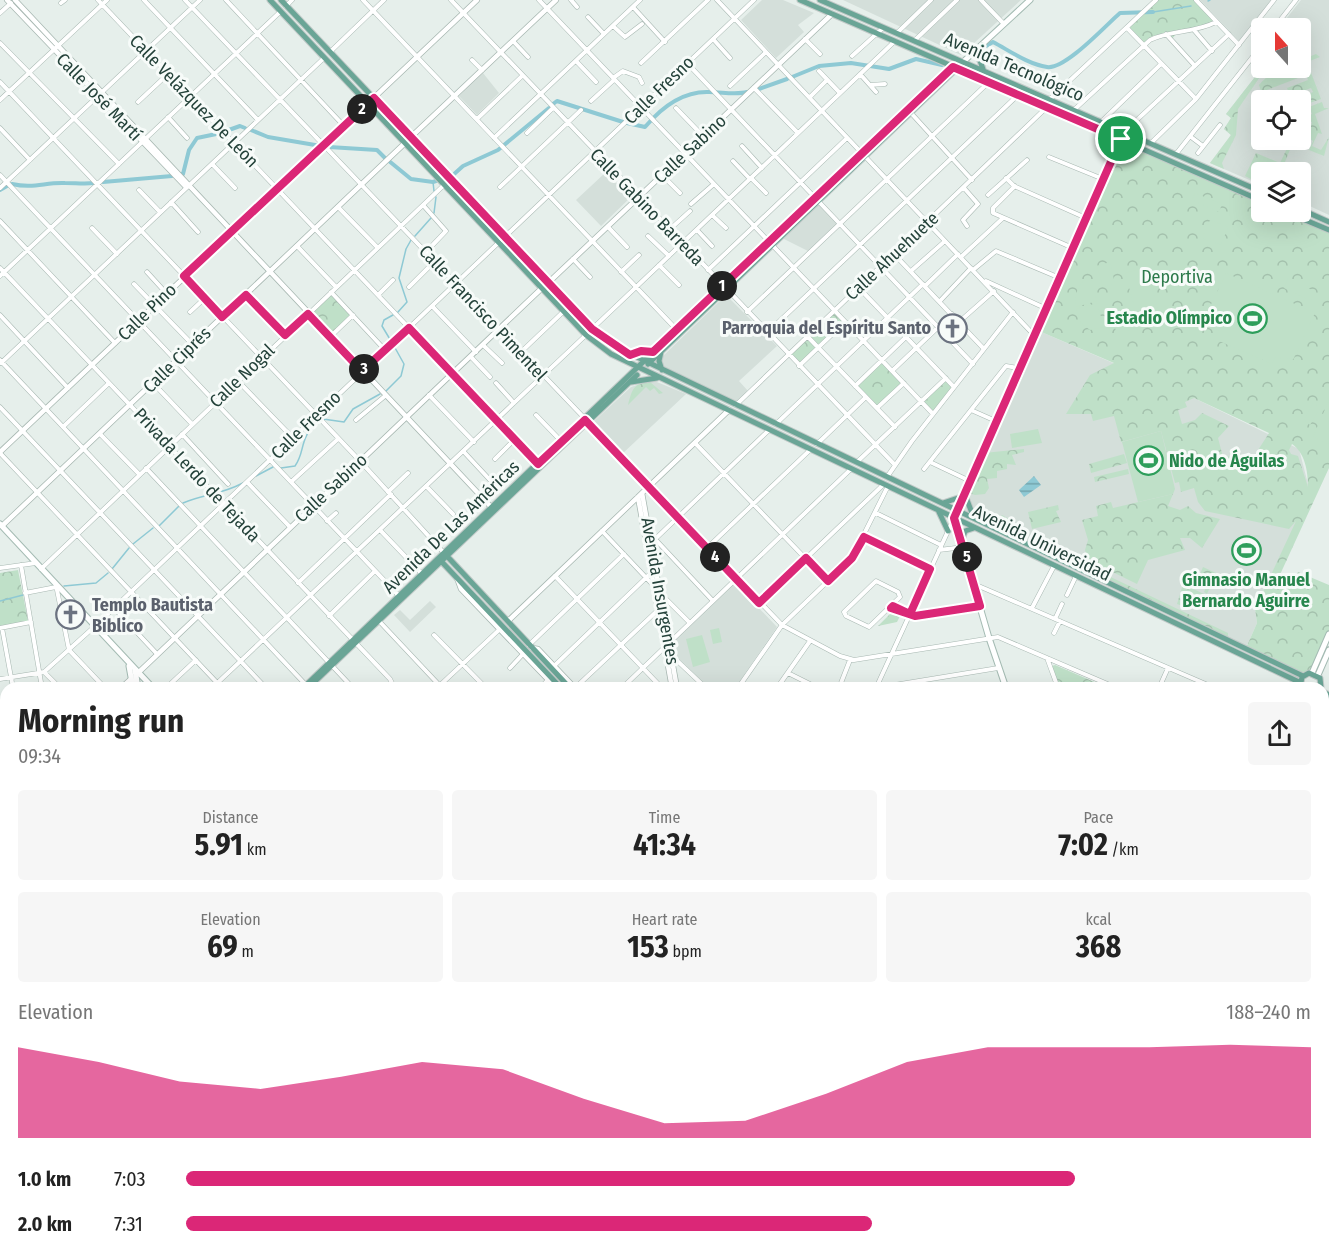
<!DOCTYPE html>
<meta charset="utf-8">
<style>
body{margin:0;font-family:"Fira Sans Condensed",sans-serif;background:#f6f6f6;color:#222;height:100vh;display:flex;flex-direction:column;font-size:22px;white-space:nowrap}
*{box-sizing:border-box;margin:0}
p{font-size:20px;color:#767676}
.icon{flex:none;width:33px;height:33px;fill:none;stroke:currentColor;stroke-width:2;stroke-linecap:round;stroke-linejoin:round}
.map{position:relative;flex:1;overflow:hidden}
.panel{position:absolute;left:0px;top:682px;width:1329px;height:578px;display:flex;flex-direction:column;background:#fff;border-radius:18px 18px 0 0;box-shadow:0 6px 24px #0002}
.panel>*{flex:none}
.needle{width:39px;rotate:339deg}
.buttons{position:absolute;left:1251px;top:18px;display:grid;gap:12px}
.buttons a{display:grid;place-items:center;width:60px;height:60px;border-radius:6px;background:#fff;box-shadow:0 6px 24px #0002;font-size:30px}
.pin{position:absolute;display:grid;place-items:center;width:51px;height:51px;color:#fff;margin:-26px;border:3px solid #fff;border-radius:50%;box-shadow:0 2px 6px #0007}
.km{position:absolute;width:30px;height:30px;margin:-15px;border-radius:50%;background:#222;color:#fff;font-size:16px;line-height:30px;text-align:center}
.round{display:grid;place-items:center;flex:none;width:63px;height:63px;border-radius:6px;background:#f6f6f6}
.overview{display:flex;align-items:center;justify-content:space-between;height:102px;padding:0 18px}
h1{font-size:33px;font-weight:700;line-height:45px}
.stats{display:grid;grid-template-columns:repeat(3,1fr);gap:9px;height:102px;padding:6px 18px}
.stats div{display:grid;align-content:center;border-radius:6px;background:#f6f6f6;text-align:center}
.stats b{font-size:30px;font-weight:700}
.stats small{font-size:16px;font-weight:400}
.stats p{font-size:16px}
.chart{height:168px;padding:12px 18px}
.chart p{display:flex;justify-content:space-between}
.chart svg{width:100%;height:108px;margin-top:6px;fill:#db2777;opacity:.7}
ul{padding:0 18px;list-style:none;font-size:20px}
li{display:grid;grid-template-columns:96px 72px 1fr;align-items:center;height:45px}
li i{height:15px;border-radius:8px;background:#db2777}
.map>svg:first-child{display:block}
.built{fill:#d4dfda;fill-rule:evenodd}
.park{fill:url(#park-crowns);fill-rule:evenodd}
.pitch{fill:#bfe0c8}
.water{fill:url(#water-rules)}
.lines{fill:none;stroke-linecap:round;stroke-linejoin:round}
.stream{stroke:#8ec9d4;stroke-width:1.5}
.canal{stroke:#8ec9d4;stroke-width:4}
.minor-casing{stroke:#a8b8b2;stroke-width:5}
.tertiary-casing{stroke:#a8b8b2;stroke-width:6}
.secondary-casing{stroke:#a4bbb3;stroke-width:7}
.primary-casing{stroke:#c2cac8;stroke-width:7}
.minor{stroke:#fff;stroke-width:4}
.tertiary{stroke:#fff;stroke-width:4.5}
.secondary{stroke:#fff;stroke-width:5}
.primary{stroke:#6aa596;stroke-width:5}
.route-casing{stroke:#fff;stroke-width:12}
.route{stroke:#db2777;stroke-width:8}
.labels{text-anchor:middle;stroke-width:6;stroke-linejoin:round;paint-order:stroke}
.street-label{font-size:18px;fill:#24423a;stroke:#f7fbf9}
.park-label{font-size:18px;fill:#2d7a4b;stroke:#f7fbf9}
.leisure-label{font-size:18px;font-weight:bold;fill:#27864d;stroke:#f7fbf9;text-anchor:end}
.worship-label{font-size:18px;font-weight:bold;fill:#5b616d;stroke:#f7fbf9;text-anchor:end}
</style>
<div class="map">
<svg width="1329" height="1259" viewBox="0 0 1329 1259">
<defs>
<pattern id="park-crowns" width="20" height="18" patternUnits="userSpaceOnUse" patternTransform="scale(1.5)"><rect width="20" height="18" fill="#bfe0c8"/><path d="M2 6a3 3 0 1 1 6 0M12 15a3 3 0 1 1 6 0" fill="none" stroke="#a4c1ad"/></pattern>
<pattern id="water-rules" width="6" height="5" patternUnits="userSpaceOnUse" patternTransform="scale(1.5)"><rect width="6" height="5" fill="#8ec9d4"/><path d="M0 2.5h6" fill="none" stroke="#74a5ad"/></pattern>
</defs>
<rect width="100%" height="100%" fill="#e6efeb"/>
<path class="built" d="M762 0H783L814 13 798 25 804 32 776 58 741 20Z
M843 0H1021L961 55Z
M1200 0H1271L1239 41Z
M1301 0H1329V215L1301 202 1300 172H1262L1261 185 1210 163 1231 135 1224 129 1231 118 1226 114 1262 68H1300V28H1279ZM1262 100H1300V140H1262Z
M483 73 499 93 477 115 459 96Z
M605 173 632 196 601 226 576 200Z
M819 202 839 223 810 252 780 237Z
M726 295 777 346 739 381 748 391 736 403 663 366 661 362 663 356Z
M1039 331 1194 398 1299 449 1309 488 1298 519 1255 609 1257 623 1246 648 958 511Z
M652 380 686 394 621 455 591 424 631 387Z
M735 583 777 627 735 688H709L673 653 671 644Z
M430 601 436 607 410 632 394 615 400 610 410 620Z"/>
<path class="park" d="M1157 0H1196L1217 23 1204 29 1177 33 1171 40 1166 35 1143 44 1129 28Z
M1316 54 1320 57 1307 62 1321 99 1301 106 1300 100H1293L1313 92 1311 88 1290 96 1287 88 1308 80 1306 75 1264 91 1266 96 1284 90 1287 97 1264 100 1259 85C1272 70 1281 68 1300 68L1301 60Z
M1262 68H1266L1238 109 1236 135 1222 163 1224 169 1210 163 1231 135 1224 129 1231 118 1226 114Z
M1322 102 1324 108H1329L1315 114 1322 134 1318 133 1312 146 1321 150 1329 137 1324 156 1309 150 1313 141 1308 138 1312 122 1304 120 1301 127 1308 134 1306 139 1300 136 1303 118 1312 114 1310 109 1301 113V110Z
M1121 139 1261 201 1262 212H1286L1329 230V468L1278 579 1292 585 1298 572 1329 585V634L1312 673 1303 676 1246 648 1257 623 1255 609 1296 521 1289 529 1205 511 1198 502 1194 488 1181 492 1179 482 1175 483 1161 431 1121 442 1114 416 1093 421 1091 414H1066L1090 375 1114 363 1039 331ZM1194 398 1269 433 1251 461 1244 463 1231 456 1223 457 1218 438 1229 426 1202 413 1195 420 1182 424 1178 410 1187 407 1185 402ZM1292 444C1305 453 1308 471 1308 487L1298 456 1291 454 1289 450Z
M1301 139 1309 143 1307 148 1302 144 1296 149 1291 147 1283 167 1278 165 1275 172H1262L1261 184 1245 176 1256 153 1280 163 1291 140Z
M331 294 351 315 330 334 310 314Z
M834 311 845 322 799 366 788 355Z
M882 360 904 383 877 408 855 386Z
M946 378 954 387 933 414 921 402Z
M650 382 663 393 659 394 654 388 650 391 646 387 628 405C632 390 633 383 650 382Z
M1024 449V452L1012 455 1016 465 1007 464V469L997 471V478L987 479 989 488 985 494 975 495 966 492 984 453Z
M1124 454 1127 463 1091 473 1089 464Z
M1128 469 1129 474 1095 482 1094 477Z
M1173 494 1168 506 1180 510 1188 506 1196 513 1220 519 1202 548 1190 538H1180L1185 550 1148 560 1137 584 1088 560 1085 550 1088 540 1082 520 1098 516 1096 506 1111 502 1113 508Z
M1058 505 1059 510 1056 511 1061 522 1032 529 1028 512Z
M1002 515 1009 519 1011 536 994 528Z
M1054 550 1228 633V638L1051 554Z
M1203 567 1216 573 1207 594 1204 592 1207 585 1202 582 1199 587 1195 585Z
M18 570 28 621 0 626V573Z
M1183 584 1204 594 1196 607 1191 609 1177 604Z
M893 611 901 614 897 622 878 626Z
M1055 665 1106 687 1108 688H1060L1052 666Z"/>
<path class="pitch" d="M1195 193 1222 204 1219 212 1192 200Z
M1210 220 1228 227 1221 245 1202 238Z
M1110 262 1115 284 1103 287 1097 266Z
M1166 264 1171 279 1155 284 1150 269Z
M1146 267 1160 317 1139 323 1125 273Z
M1226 273 1315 313 1293 360 1288 358 1287 361 1276 356 1272 364 1219 341 1222 332 1193 320 1196 311 1206 315Z
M1090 276 1097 301 1076 307C1074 294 1078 283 1090 276Z
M1288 278 1316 292 1311 301 1284 288Z
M1097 303 1104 327 1090 330 1081 323 1076 309Z
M1122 306 1129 331 1117 335 1110 309Z
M1329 400V444L1313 437Z
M1313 402 1320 408 1310 425 1304 420Z
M1038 429 1042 443 1012 448 1010 434Z
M1161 431 1175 489 1173 494 1138 502 1122 442Z
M719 628 722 642 713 644 710 630Z
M702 635 710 662 693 667 686 639Z"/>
<path class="water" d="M1034 476 1041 485 1024 497 1019 490Z"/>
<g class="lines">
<path class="stream" d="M1208 1 1210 0
M1153 12 1191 6
M433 182 434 191
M434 213 436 197
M415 236 431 218
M398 312 407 302 399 278 406 249 411 240
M391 341 382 326 384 320 393 315
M386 391 401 376 404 364 394 346
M323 419 344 422 353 409 380 394
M281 468 295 466C306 451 298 438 319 421
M256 476 273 467
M183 503C204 494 220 495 243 483
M159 526 179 506
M133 544 153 528
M112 569 129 548
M64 586 96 583 108 573
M0 601 23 595"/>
<path class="canal" d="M986 46 993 42C1010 51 1028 64 1047 67 1065 70 1106 25 1120 13L1153 12
M792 77 819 66 851 63 889 69 916 59 942 65
M759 89 787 79
M553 104 557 101 623 122
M627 123 645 127C661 108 683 91 709 92 722 92 736 95 747 92
M251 130 268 137 321 146
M226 131 240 126 245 128
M329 147 377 150 386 159
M389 161 411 179 433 182 453 175 463 166 498 150 549 108
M181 174H183L189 150 197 138 221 133
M103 182 172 176
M12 184C34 189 45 182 65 183 76 183 84 184 95 183
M0 190 7 186"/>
<defs>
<path id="minor" d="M98 0 538 464
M144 0 258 120
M185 0 782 625 840 656 854 660 998 637 1117 688
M226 0 344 126
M363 0 677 330
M451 0 895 465
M539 0 933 414
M571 0 577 7
M717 0 1033 334
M981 0 1004 24
M1196 0 1239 45
M61 3 65 0
M286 6 292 0
M633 7 665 42
M0 13 11 3
M588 17 604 34
M1259 19 1272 28
M613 26 625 37 642 24
M1127 28 1196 99
M1274 28 1296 0
M1194 30 1212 51
M897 33 931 0
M1166 34 1195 66
M713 39 730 58
M805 39 820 54
M915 40 957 0
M513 41 528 57
M0 43 119 164
M330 52 384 0
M852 56 883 28
M472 60 482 70
M576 61 596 82
M641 63 708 0
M687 63 973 364
M819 71 840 93
M860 74 876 92
M613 78 623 71 639 77 642 83
M0 82 360 461 444 553
M870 85 885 84
M730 86 766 52
M754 88 798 133
M810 97 827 80
M1050 99 1156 0
M0 100 107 0
M591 101 614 80
M138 102 168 74
M676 108 703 136
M1075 109 1150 40C1171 30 1195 33 1216 22
M911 113 972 180
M168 117 187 138
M477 119 522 76
M1102 121 1161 64
M0 128 30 160
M1125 131 1229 34
M527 133 553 108
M1191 137 1203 146
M494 138 640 0
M1151 143 1196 99 1274 0
M742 146 762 168
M1198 153 1220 125
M1176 154 1262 45
M1049 157 1103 179
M733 161 750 179
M212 164 235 188
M0 175 400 597
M662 175 680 193
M751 178 766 193
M1006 178 1014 186 1086 218
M1015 186 993 208V213L1073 248
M500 187 581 110
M0 188 200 0
M964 188 978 204 963 220 967 226
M139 190 160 212
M988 195 1027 160
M171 202 198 232
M691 204 714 184
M423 205 446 231 426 252
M338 207 377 247
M712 215 726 228
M0 221 115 343
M608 227 627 247
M92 228 117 254
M669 230 690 211
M697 230 712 246
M648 236 669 256
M297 246 336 287
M894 254 984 349
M961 257 1003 218
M573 259 590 277
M659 265 679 285
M0 268 390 679 393 685 391 688
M708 270 847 138
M973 270 996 251 1060 278
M911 271 945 241
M147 272 167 294
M621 272 639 255
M0 276 280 12
M986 281 1047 309
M134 284 193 345
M925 286 958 254
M409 287 435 261
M858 287 954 387
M331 292 385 350
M246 295 285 335
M378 295 393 280
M940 301 971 268
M432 306 476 352
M190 312 205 298
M747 312 989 82
M0 315 68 388
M959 322 994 291
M592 329 895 41
M767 333 1018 95
M330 337 353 315
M808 337 895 427
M483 345 502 363
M521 352 564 311
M471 357 490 377
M0 360 306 685
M1 363 324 58
M799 366 845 322
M892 371 952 314
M238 381 293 438
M153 383 192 424
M496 383 514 403
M855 386 906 337
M429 395 474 442
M736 405 1047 107
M0 407 266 688
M877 408 904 383
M971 410 998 422
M536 415 562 442
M356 420 385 396
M776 424 923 284
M63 427 109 383
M100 434 139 474
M182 434 228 484
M695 443 827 581
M817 444 866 397
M464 452 490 480
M0 453 222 688
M495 459 515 439
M857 462 946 378
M930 462 970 481
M146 468 353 688
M924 469 1006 366 1018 368
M887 477 912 441 1013 312
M247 482 290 527
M291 482 338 439
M426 486 453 514
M388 492 408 473
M876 513 941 545
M327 521 336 513
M380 530 423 575
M602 531 653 585
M864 537 930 569
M655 539 713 601
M650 544 769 430
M707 548 810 450
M939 550 964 547
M21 565 42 688
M0 568 36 563
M41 569 444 185
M555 576 662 688
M876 581 898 592 900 597 869 627 846 616 844 612Z
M298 583 391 494
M974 584 1215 688
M56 585 69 650 105 688
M25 593 56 587
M660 593 690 623
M1067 595 1076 576
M759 603 884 484
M114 608 157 654
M891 608 915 616 980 606
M1032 608 1054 566
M329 616 375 571
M1055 619 1062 604
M379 621 442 688
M0 628 31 622
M2 628 13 688
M1054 633 1060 621
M434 635 486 688
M529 645 624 554
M670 654 706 688
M1047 658 1058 688
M554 666 652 572
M510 668 523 654
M44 672 60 688
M788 673 818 688
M0 679 44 672 94 627 754 0
M166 688 196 660
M212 688 586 335
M437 688 500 629
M540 688 550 678
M575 688 658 610
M622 688 851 469
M738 688 782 625 852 558 888 486
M777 688 810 641
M839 688 850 660
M876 688 954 518
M876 688 998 668
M1159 688 1168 668
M1323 779 1329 782
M0 791 6 790
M1323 827 1329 829
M1323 875 1329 877
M1323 923 1329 925
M1323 944 1329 930
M0 963 6 998
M1323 971 1329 974
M1323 1020 1329 1023
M1323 1069 1329 1072
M1323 1091 1329 1077
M1323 1116 1329 1119
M0 1230 5 1259
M49 1254 50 1259
M183 1254 184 1259
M279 1254 280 1259
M445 1254 446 1259
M475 1254 476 1259
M504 1254 505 1259
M535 1254 536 1259
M564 1254V1259
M592 1254 593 1259
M623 1254V1259
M653 1254V1259
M681 1254 682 1259
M710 1254 711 1259
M821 1254 822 1259
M866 1254 867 1259
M911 1254V1259
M956 1254V1259
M1000 1254 1001 1259
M1045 1254 1046 1259
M1090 1254 1091 1259
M1185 1254 1186 1259
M1229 1254 1230 1259
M786 1258 812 1254
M1307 1259 1329 1255"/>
<path id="tertiary" d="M7 0 186 187
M15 0 492 508
M411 137 556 0
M548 283 832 14
M0 452 477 0
M642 493 677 688
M638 497 672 688
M2 526 405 143
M457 578 461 589 556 688
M508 621 729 410
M532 648 538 649 575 688
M138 673 542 288
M121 688 131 679
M382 1254 383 1259
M772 1254 773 1259
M787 1254V1259
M86 1259 115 1254
M122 1259 151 1254
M691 1259H706
M1271 1259 1277 1254"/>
<path id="secondary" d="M963 62 1030 0
M1016 383 1125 131
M0 524 153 688
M129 666 133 688
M135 670 138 688
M1312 673 1329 634
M1318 675 1329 650
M1006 688 989 638 954 518 1049 303
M0 974 6 969
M0 980 6 975
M0 1053 6 1052
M0 1163 6 1162
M1323 1167 1329 1170
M228 1254 229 1259
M234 1254V1259
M1138 1254V1259"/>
<path id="primary" d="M270 0 586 335 611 354 1299 682
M281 0 592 329 612 345 1303 676
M800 0 1262 201
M820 0 1262 192
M982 45 979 58 983 69
M1300 209 1329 222
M1286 212 1329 230
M661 352 659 361 662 370
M630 355 645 350 653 352
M648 364 953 72
M631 382 657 378
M965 495 974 518
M943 503 964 496
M939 512 948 531
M962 540 965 531 974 528
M445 554 570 688
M440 560 561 688
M303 688 861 153 953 67 963 62
M308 688 637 375
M1300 688 1302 677 1309 673 1320 678 1321 688
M1323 692 1329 695
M0 902 6 901
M0 909 6 908
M1323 1225H1329
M1323 1229H1329
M777 1254 778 1259
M782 1254 783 1259
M1261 1259 1268 1254"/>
</defs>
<use href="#minor" class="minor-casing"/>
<use href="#tertiary" class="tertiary-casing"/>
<use href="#secondary" class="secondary-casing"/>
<use href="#primary" class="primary-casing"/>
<use href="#minor" class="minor"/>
<use href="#tertiary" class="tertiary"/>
<use href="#secondary" class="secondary"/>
<use href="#primary" class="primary"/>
</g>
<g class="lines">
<defs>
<path id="route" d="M953 67 1121 139 954 518 980 606 915 616 891 608 893 606 910 614 930 569 864 537 852 558 828 581 806 558 759 603 585 420 538 464 409 328 362 371 308 314 285 335 246 295 222 317 184 276 374 98 592 329 630 355 641 351 653 352Z"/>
</defs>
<use href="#route" class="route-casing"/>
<use href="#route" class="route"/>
</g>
<defs>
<symbol id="stadium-ring" viewBox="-11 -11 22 22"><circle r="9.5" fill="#f7fbf9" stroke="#2e9e5b" stroke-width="1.5"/><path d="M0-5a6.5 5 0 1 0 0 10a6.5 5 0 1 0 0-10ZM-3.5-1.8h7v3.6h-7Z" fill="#2e9e5b"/></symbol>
<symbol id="church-ring" viewBox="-11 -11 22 22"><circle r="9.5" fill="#f7fbf9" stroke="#6b7280" stroke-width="1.5"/><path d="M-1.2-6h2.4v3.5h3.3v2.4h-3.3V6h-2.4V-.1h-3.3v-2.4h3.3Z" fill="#6b7280"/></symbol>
</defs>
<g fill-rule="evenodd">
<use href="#stadium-ring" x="1236" y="302" width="33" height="33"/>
<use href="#church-ring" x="936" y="312" width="33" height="33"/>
<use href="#stadium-ring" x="1132" y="444" width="33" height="33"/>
<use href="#stadium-ring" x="1230" y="534" width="33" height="33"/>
<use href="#church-ring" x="54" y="598" width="33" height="33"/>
</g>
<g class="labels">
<g class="street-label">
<text transform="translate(1014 67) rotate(23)" y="6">Avenida Tecnológico</text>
<text transform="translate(659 90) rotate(-44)" y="6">Calle Fresno</text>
<text transform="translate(99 97) rotate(46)" y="6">Calle José Martí</text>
<text transform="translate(194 101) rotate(46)" y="6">Calle Velázquez De León</text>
<text transform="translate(690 149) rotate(-43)" y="6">Calle Sabino</text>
<text transform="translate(647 207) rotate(46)" y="6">Calle Gabino Barreda</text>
<text transform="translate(892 256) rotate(-43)" y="6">Calle Ahuehuete</text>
<text transform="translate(147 312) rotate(-44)" y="6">Calle Pino</text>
<text transform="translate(483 313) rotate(47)" y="6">Calle Francisco Pimentel</text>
<text transform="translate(177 360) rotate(-44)" y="6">Calle Ciprés</text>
<text transform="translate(242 376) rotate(-44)" y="6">Calle Nogal</text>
<text transform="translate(306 425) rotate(-44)" y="6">Calle Fresno</text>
<text transform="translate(197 475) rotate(47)" y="6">Privada Lerdo de Tejada</text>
<text transform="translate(331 488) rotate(-43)" y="6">Calle Sabino</text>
<text transform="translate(451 527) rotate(-44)" y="6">Avenida De Las Américas</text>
<text transform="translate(1042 543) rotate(26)" y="6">Avenida Universidad</text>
<text transform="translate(660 591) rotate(80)" y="6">Avenida Insurgentes</text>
</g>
<g class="park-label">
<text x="1177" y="283">Deportiva</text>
</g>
<g class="leisure-label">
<text x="1232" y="324">Estadio Olímpico</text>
<text x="1169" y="467" text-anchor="start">Nido de Águilas</text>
<text x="1246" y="586" text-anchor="middle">Gimnasio Manuel<tspan x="1246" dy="21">Bernardo Aguirre</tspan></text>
</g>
<g class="worship-label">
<text x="931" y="334">Parroquia del Espíritu Santo</text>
<text x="92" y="611" text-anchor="start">Templo Bautista<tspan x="92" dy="21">Biblico</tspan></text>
</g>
</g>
</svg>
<div class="buttons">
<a><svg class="needle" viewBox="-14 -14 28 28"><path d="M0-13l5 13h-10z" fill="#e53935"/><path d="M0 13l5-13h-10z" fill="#767676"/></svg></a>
<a><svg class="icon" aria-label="locate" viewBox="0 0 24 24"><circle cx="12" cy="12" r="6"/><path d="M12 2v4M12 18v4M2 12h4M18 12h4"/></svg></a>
<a><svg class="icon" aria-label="layers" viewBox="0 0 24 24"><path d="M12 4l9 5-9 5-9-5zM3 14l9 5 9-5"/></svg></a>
</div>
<div class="pin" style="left:1121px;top:139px;background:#1e9e55"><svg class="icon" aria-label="arrive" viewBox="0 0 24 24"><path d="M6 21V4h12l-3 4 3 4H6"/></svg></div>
<b class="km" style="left:722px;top:286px">1</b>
<b class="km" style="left:362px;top:109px">2</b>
<b class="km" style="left:364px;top:369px">3</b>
<b class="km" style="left:715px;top:557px">4</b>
<b class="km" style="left:967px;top:557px">5</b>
<section class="panel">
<div class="overview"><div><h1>Morning run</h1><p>09:34</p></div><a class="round"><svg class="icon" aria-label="share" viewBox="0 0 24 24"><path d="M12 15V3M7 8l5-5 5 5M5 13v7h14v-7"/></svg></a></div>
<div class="stats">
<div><p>Distance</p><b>5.91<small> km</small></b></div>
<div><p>Time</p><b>41:34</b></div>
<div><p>Pace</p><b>7:02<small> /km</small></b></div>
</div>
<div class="stats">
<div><p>Elevation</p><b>69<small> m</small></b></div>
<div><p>Heart rate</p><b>153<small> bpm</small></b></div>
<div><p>kcal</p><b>368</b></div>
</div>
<div class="chart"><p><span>Elevation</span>188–240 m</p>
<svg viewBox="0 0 160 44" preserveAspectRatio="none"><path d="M0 44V7L10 13L20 21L30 24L40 19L50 13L60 16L70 28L80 38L90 37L100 26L110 13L120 7L130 7L140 7L150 6L160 7V44z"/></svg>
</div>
<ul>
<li><b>1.0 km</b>7:03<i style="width:79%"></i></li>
<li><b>2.0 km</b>7:31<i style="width:61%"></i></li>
</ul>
</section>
</div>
